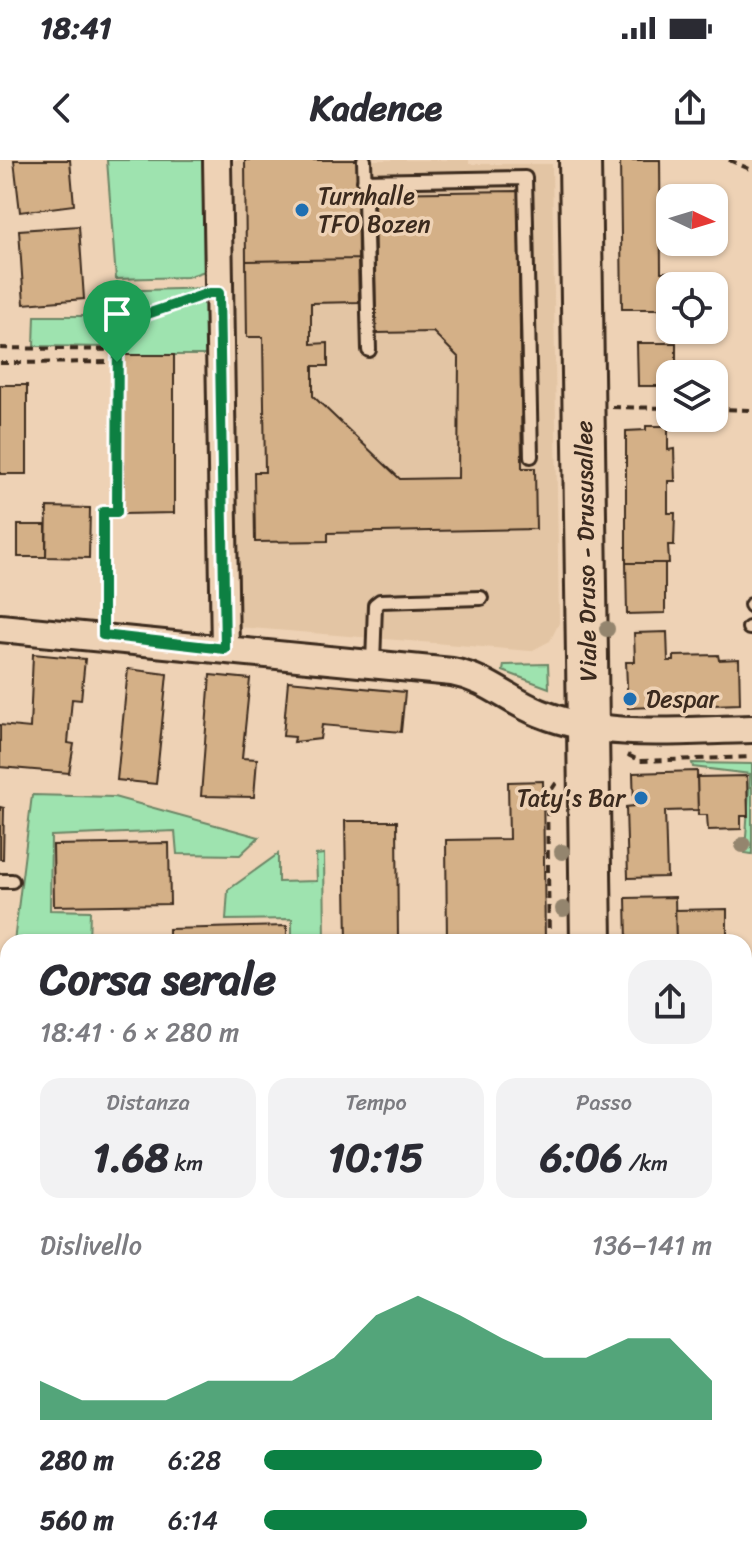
<!DOCTYPE html>
<html lang="it">
<meta charset="utf-8">
<style>
body{margin:0;font-family:Sriracha,sans-serif;background:#f2f2f3;color:#2b2b33;height:100vh;display:flex;flex-direction:column;font-size:30px;white-space:nowrap}
*{box-sizing:border-box;margin:0}
p{font-size:26px;color:#7c7c81}
.icon{flex:none;width:44px;height:44px;fill:none;stroke:currentColor;stroke-width:2;stroke-linecap:round;stroke-linejoin:round}
.map{position:relative;flex:1;overflow:hidden}
.drawer{position:absolute;left:0px;top:774px;width:752px;height:634px;display:flex;flex-direction:column;background:#fff;border-radius:24px 24px 0 0;box-shadow:0 2px 6px #0004}
.drawer>*{flex:none}
.needle{width:52px;rotate:94deg}
.controls{position:absolute;left:656px;top:24px;display:grid;gap:16px}
.controls a{display:grid;place-items:center;width:72px;height:72px;border-radius:16px;background:#fff;box-shadow:0 2px 6px #0004;font-size:40px}
.pin{position:absolute;display:grid;place-items:center;width:68px;height:68px;color:#fff;margin:-82px -34px;border-radius:50% 50% 50% 0;rotate:-45deg;box-shadow:0 0 8px #0007}
.pin .icon{rotate:45deg}
.round{display:grid;place-items:center;flex:none;width:84px;height:84px;border-radius:24px;background:#f2f2f3}
.headline{display:flex;align-items:center;justify-content:space-between;height:136px;padding:0 40px}
h1{font-size:44px;font-weight:800;line-height:60px}
.stats{display:grid;grid-template-columns:repeat(3,1fr);gap:12px;height:136px;padding:8px 40px}
.stats div{display:grid;align-content:center;border-radius:20px;background:#f2f2f3;text-align:center}
.stats b{font-size:40px;font-weight:800}
.stats small{font-size:22px;font-weight:400}
.stats p{font-size:22px}
.chart{height:224px;padding:16px 40px}
.chart p{display:flex;justify-content:space-between}
.chart svg{width:100%;height:144px;margin-top:8px;fill:#0b8043;opacity:.7}
ul{padding:0 40px;list-style:none;font-size:26px}
li{display:grid;grid-template-columns:128px 96px 1fr;align-items:center;height:60px}
li i{height:20px;border-radius:10px;background:#0b8043}
.status{display:flex;justify-content:space-between;align-items:center;height:56px;padding:0 40px;background:#fff;direction:ltr}
.status svg{height:22px;fill:currentColor}
header{display:flex;justify-content:space-between;align-items:center;height:104px;padding:0 40px;background:#fff;font-size:36px;font-weight:800}
.map>svg:first-child{display:block}
.built{fill:#e3c5a4}
.green{fill:#9ee3af;stroke:#6c8666;stroke-width:2}
.building{fill:#d4b087;stroke:#3b2a1e;stroke-width:2}
.lines{fill:none;stroke-linecap:round;stroke-linejoin:round}
.lane-casing{stroke:#3b2a1e;stroke-width:18}
.street-casing{stroke:#3b2a1e;stroke-width:32}
.primary-casing{stroke:#3b2a1e;stroke-width:46}
.path{stroke:#3b2a1e;stroke-width:4;stroke-dasharray:8 6;stroke-linecap:butt}
.lane{stroke:#eed2b5;stroke-width:12}
.street{stroke:#eed2b5;stroke-width:26}
.primary{stroke:#eed2b5;stroke-width:40}
.tree{fill:#94856e}
.route-casing{stroke:#fff;stroke-width:16}
.route{stroke:#0b8043;stroke-width:10}
.poi-dot{fill:#1f6fb2;stroke:#eed2b5;stroke-width:3}
.labels{text-anchor:middle;stroke-width:7;stroke-linejoin:round;paint-order:stroke}
.poi-label{font-size:24px;fill:#3b2a1e;stroke:#eed2b5;text-anchor:start}
.street-label{font-size:24px;fill:#3b2a1e;stroke:#eed2b5}
</style>
<div class="status"><b>18:41</b><svg viewBox="0 0 49 12"><path d="M0 12V9h3v3zM5 12V6h3v6zM10 12V3h3v9zM15 12V0h3v12zM26 1h20v11H26zM47 4h2v5h-2z"/></svg></div>
<header><svg class="icon" aria-label="back" viewBox="0 0 24 24"><path d="M15 5l-7 7 7 7"/></svg>Kadence<svg class="icon" aria-label="share" viewBox="0 0 24 24"><path d="M12 15V3M7 8l5-5 5 5M5 13v7h14v-7"/></svg></header>
<div class="map">
<svg width="752" height="1407" viewBox="0 0 752 1407">
<rect width="100%" height="100%" fill="#eed2b5"/>
<filter id="ink" filterUnits="userSpaceOnUse"><feTurbulence type="fractalNoise" baseFrequency=".0125" numOctaves="2"/><feDisplacementMap in="SourceGraphic" scale="16" xChannelSelector="R" yChannelSelector="G"/><feConvolveMatrix kernelMatrix="1 2 1 2 8 2 1 2 1" color-interpolation-filters="sRGB"/></filter>
<g filter="url(#ink)">
<path class="built" d="M234 0H469V4H552L559 463 550 481 531 491 238 467Z"/>
<path class="green" d="M107 0H205L208 110 187 117 116 119Z
M210 128V195H123V178H112L111 187 34 186 35 156H111V131Z
M548 504 549 528 503 511 504 505Z
M692 603 752 604V694L745 693 750 614 693 607Z
M32 635 114 637 259 677 240 695 177 694 175 671 51 676 50 750 90 751 89 782H14Z
M278 694V722L317 721 316 695 324 694 325 782H292V759L226 760 228 730Z
M8 836V972H0V881Z
M744 912H752V1076H744Z"/>
<path class="building" d="M14 0H70L74 45 20 52Z
M245 0H357L358 99 246 101Z
M620 0H660L661 112H679V126H670V149H622Z
M518 31 522 308H535L536 369 328 373V381L255 382 254 312H265L263 177H247L246 101 358 99 359 142 311 143V184L328 183V206H313V236L400 319 458 318 459 198 433 172 376 173 374 33Z
M79 66 84 139 24 144 19 70Z
M637 183H676V214H670V226H638Z
M123 195H174V353L123 354Z
M0 225H27V314H0Z
M646 266H668V290L674 289 675 321H668V353H675L674 385H668L669 403H626V271L646 270Z
M47 347 90 348 89 398 46 397Z
M18 365H46V397H18Z
M626 403H665V453L627 454Z
M667 472 668 501H674V496L718 495 719 500 739 499 740 544 628 548 626 502H635L634 473Z
M33 494 85 499 81 540 72 539 68 583 74 584 69 613 0 607V565L30 568Z
M128 509 167 514 156 624 117 620Z
M210 515 250 519 242 598 257 599 254 637 201 636Z
M288 521 405 532 401 572 322 565 320 579 294 582 295 577 283 576Z
M697 611 698 650 665 651 667 717 628 718 626 647 634 646 633 613Z
M747 616 748 656H741V669L708 670 707 655H698L697 617Z
M543 621 545 782H447L446 680 509 679 508 622Z
M0 647 4 648 3 699H0Z
M345 661H397L398 782H347Z
M169 683 170 744 54 746 53 685Z
M675 737 676 782H627L626 738Z
M727 749V782H676L675 750Z
M287 766V782H169V769Z
M750 836 752 909H744V871H751Z
M744 1380H752V1407H715V1400H744Z
M248 1400H315V1407H248Z
M390 1400H458V1407H390Z
M519 1400H563V1407H519Z
M645 1400H715V1407H646Z"/>
<g class="lines">
<defs>
<path id="lane" d="M364 0 369 190
M364 21 525 18 531 296
M751 445 752 446
M749 468H752
M373 504 375 445 380 441 481 438
M0 721H12
M183 1406 206 1400
M54 1407 60 1400
M129 1407H183
M472 1407V1400"/>
<path id="street" d="M217 0 225 489
M0 468 452 512C489 519 507 540 540 553 606 580 683 570 752 569"/>
<path id="primary" d="M580 0 591 782
M599 1400V1407"/>
</defs>
<use href="#lane" class="lane-casing"/>
<use href="#street" class="street-casing"/>
<use href="#primary" class="primary-casing"/>
<path class="path" d="M729 0 752 10
M0 188 118 190 117 352H103V456
M118 190V164L197 137
M0 203 117 202
M612 247 670 248
M714 249 752 250
M628 595 640 601 752 597
M549 782 547 637 558 620
M0 979H8"/>
<use href="#lane" class="lane"/>
<use href="#street" class="street"/>
<use href="#primary" class="primary"/>
</g>
<g class="tree">
<circle cx="607" cy="469" r="8"/>
<circle cx="743" cy="685" r="8"/>
<circle cx="562" cy="692" r="8"/>
<circle cx="563" cy="749" r="8"/>
</g>
</g>
<g class="lines" filter="url(#ink)">
<defs>
<path id="route" d="M209 133H219L225 489 103 475V352H117L118 164Z"/>
</defs>
<use href="#route" class="route-casing"/>
<use href="#route" class="route"/>
</g>
<g class="poi-dot">
<circle cx="302" cy="50" r="8"/>
<circle cx="630" cy="539" r="8"/>
<circle cx="641" cy="638" r="8"/>
</g>
<g class="labels">
<g class="poi-label">
<text x="318" y="44">Turnhalle<tspan x="318" dy="28">TFO Bozen</tspan></text>
<text x="646" y="547">Despar</text>
<text x="625" y="646" text-anchor="end">Taty's Bar</text>
</g>
<g class="street-label">
<text transform="translate(586 391) rotate(-91)" y="8">Viale Druso - Drususallee</text>
</g>
</g>
</svg>
<div class="controls">
<a><svg class="needle" viewBox="-14 -14 28 28"><path d="M0-13l5 13h-10z" fill="#e53935"/><path d="M0 13l5-13h-10z" fill="#7c7c81"/></svg></a>
<a><svg class="icon" aria-label="locate" viewBox="0 0 24 24"><circle cx="12" cy="12" r="6"/><path d="M12 2v4M12 18v4M2 12h4M18 12h4"/></svg></a>
<a><svg class="icon" aria-label="layers" viewBox="0 0 24 24"><path d="M12 4l9 5-9 5-9-5zM3 14l9 5 9-5"/></svg></a>
</div>
<div class="pin" style="left:117px;top:202px;background:#1e9e55"><svg class="icon" aria-label="arrive" viewBox="0 0 24 24"><path d="M6 21V4h12l-3 4 3 4H6"/></svg></div>
<section class="drawer">
<div class="headline"><div><h1>Corsa serale</h1><p>18:41 · 6 × 280 m</p></div><a class="round"><svg class="icon" aria-label="share" viewBox="0 0 24 24"><path d="M12 15V3M7 8l5-5 5 5M5 13v7h14v-7"/></svg></a></div>
<div class="stats">
<div><p>Distanza</p><b>1.68<small> km</small></b></div>
<div><p>Tempo</p><b>10:15</b></div>
<div><p>Passo</p><b>6:06<small> /km</small></b></div>
</div>
<div class="chart"><p><span>Dislivello</span>136–141 m</p>
<svg viewBox="0 0 160 44" preserveAspectRatio="none"><path d="M0 44V32L10 38L20 38L30 38L40 32L50 32L60 32L70 25L80 12L90 6L100 12L110 19L120 25L130 25L140 19L150 19L160 32V44z"/></svg>
</div>
<ul>
<li><b>280 m</b>6:28<i style="width:62%"></i></li>
<li><b>560 m</b>6:14<i style="width:72%"></i></li>
</ul>
</section>
</div>
